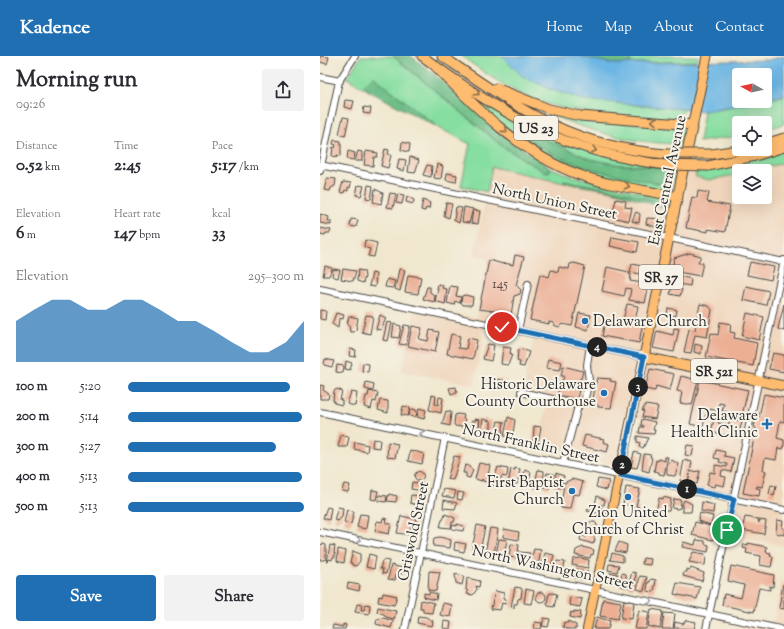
<!DOCTYPE html>
<meta charset="utf-8">
<style>
body{margin:0;font-family:"Sorts Mill Goudy",serif;background:#f2f2f3;color:#2b2b33;height:100vh;display:flex;flex-direction:column;font-size:15px;white-space:nowrap}
*{box-sizing:border-box;margin:0}
p{font-size:13px;color:#7c7c81}
.icon{flex:none;width:22px;height:22px;fill:none;stroke:currentColor;stroke-width:2;stroke-linecap:round;stroke-linejoin:round}
.map{position:relative;flex:1;overflow:hidden}
.panel{display:flex;flex-direction:column;background:#fff;width:320px}
.panel>*{flex:none}
.needle{width:26px;rotate:278deg}
.controls{position:absolute;left:412px;top:12px;display:grid;gap:8px}
.controls a{display:grid;place-items:center;width:40px;height:40px;border-radius:4px;background:#fff;box-shadow:0 4px 16px #0002;font-size:20px}
.pin{position:absolute;display:grid;place-items:center;width:34px;height:34px;color:#fff;margin:-17px;border:2px solid #fff;border-radius:50%;box-shadow:0 1px 4px #0007}
.km{position:absolute;width:20px;height:20px;margin:-10px;border-radius:50%;background:#222;color:#fff;font-size:11px;line-height:20px;text-align:center}
.round{display:grid;place-items:center;flex:none;width:42px;height:42px;border-radius:4px;background:#f2f2f3}
.head{display:flex;align-items:center;justify-content:space-between;height:68px;padding:0 16px}
h1{font-size:22px;font-weight:700;line-height:30px}
.stats{display:grid;grid-template-columns:repeat(3,1fr);gap:6px;height:68px;padding:4px 16px}
.stats div{display:grid;align-content:center}
.stats b{font-size:17px;font-weight:700}
.stats small{font-size:11px;font-weight:400}
.stats p{font-size:11px}
.chart{height:112px;padding:8px 16px}
.chart p{display:flex;justify-content:space-between}
.chart svg{width:100%;height:72px;margin-top:4px;fill:#1f6fb2;opacity:.7}
.primary-button{display:flex;gap:8px;margin-top:auto;padding:8px 16px}
.primary-button a{flex:1;height:46px;border-radius:4px;background:#1f6fb2;color:#fff;font-size:16px;font-weight:700;line-height:46px;text-align:center}
.primary-button a+a{background:#f2f2f3;color:#2b2b33}
ul{padding:0 16px;list-style:none;font-size:13px}
li{display:grid;grid-template-columns:64px 48px 1fr;align-items:center;height:30px}
li i{height:10px;border-radius:5px;background:#1f6fb2}
header{display:flex;align-items:center;gap:24px;box-sizing:border-box;height:56px;padding:0 20px;background:#1f6fb2;color:#fff}
header strong{font-size:19px}
nav{display:flex;gap:22px;margin-inline-start:auto;font-size:14px}
main{display:flex;flex:1;min-height:0}
.map>svg:first-child{display:block}
.built{fill:#f0d6bc}
.green{fill:#87dea1;stroke:#598466}
.forest{fill:#6dbd87;stroke:#4c7459}
.water{fill:#6bb6e4;stroke:#4b7088}
.building{fill:#ecaf94}
.lines{fill:none;stroke-linecap:round;stroke-linejoin:round}
.minor-casing{stroke:#494743;stroke-width:8}
.major-casing{stroke:#494743;stroke-width:10}
.highway-casing{stroke:#494743;stroke-width:11}
.minor{stroke:#fff;stroke-width:6}
.major{stroke:#fdbc6f;stroke-width:8}
.highway{stroke:#fdbc6f;stroke-width:9}
.highway-bridge-casing{stroke:#494743;stroke-width:11;stroke-linecap:butt}
.highway-bridge{stroke:#fdbc6f;stroke-width:9}
.oneway{stroke:#8a6c4a}
.oneway2{stroke:#a0a0a0}
.route-casing{stroke:#fff;stroke-width:8}
.route{stroke:#1f6fb2;stroke-width:5}
.poi-dot{fill:#1f6fb2;stroke:#f7f3e8;stroke-width:1.5}
.labels{text-anchor:middle;stroke-width:4;stroke-linejoin:round;paint-order:stroke}
.number-label{font-size:13px;fill:#5b4c45}
.shield{fill:#f7f3e8;stroke:#686764;stroke-width:1}
.shield-label{font-size:14px;font-weight:bold;fill:#2b2b2b}
.street-label{font-size:15px;fill:#2b2b2b;stroke:#f7f3e8}
.poi-label{font-size:15px;fill:#2b2b2b;stroke:#f7f3e8;text-anchor:end}
</style>
<header>
<strong>Kadence</strong>
<nav><a>Home</a><a>Map</a><a>About</a><a>Contact</a></nav>
</header>
<main>
<section class="panel">
<div class="head"><div><h1>Morning run</h1><p>09:26</p></div><a class="round"><svg class="icon" aria-label="share" viewBox="0 0 24 24"><path d="M12 15V3M7 8l5-5 5 5M5 13v7h14v-7"/></svg></a></div>
<div class="stats">
<div><p>Distance</p><b>0.52<small> km</small></b></div>
<div><p>Time</p><b>2:45</b></div>
<div><p>Pace</p><b>5:17<small> /km</small></b></div>
</div>
<div class="stats">
<div><p>Elevation</p><b>6<small> m</small></b></div>
<div><p>Heart rate</p><b>147<small> bpm</small></b></div>
<div><p>kcal</p><b>33</b></div>
</div>
<div class="chart"><p><span>Elevation</span>295–300 m</p>
<svg viewBox="0 0 160 44" preserveAspectRatio="none"><path d="M0 44V19L10 12L20 6L30 6L40 12L50 12L60 6L70 6L80 12L90 19L100 19L110 25L120 32L130 38L140 38L150 32L160 19V44z"/></svg>
</div>
<ul>
<li><b>100 m</b>5:20<i style="width:92%"></i></li>
<li><b>200 m</b>5:14<i style="width:99%"></i></li>
<li><b>300 m</b>5:27<i style="width:84%"></i></li>
<li><b>400 m</b>5:13<i style="width:99%"></i></li>
<li><b>500 m</b>5:13<i style="width:100%"></i></li>
</ul>
<div class="primary-button"><a>Save</a><a>Share</a></div>
</section>
<div class="map">
<svg width="464" height="573" viewBox="0 0 464 573">
<rect width="100%" height="100%" fill="#f7f3e8"/>
<filter id="ink" filterUnits="userSpaceOnUse"><feTurbulence type="fractalNoise" baseFrequency=".025" numOctaves="2"/><feDisplacementMap in="SourceGraphic" scale="8" xChannelSelector="R" yChannelSelector="G"/><feConvolveMatrix kernelMatrix="1 2 1 2 8 2 1 2 1" color-interpolation-filters="sRGB"/></filter>
<filter id="wash" filterUnits="userSpaceOnUse"><feTurbulence type="fractalNoise" baseFrequency=".012" numOctaves="4" result="noise"/><feDisplacementMap in="SourceGraphic" scale="16" xChannelSelector="R" yChannelSelector="G"/><feGaussianBlur stdDeviation="0.9" result="paint"/><feColorMatrix in="noise" values="0 0 0 0 0 0 0 0 0 0 0 0 0 0 0 0 0 1.4 0 .05"/><feComposite in="paint" operator="in"/></filter>
<g filter="url(#wash)">
<rect width="100%" height="100%" fill="#f0e7ce"/>
<path class="built" d="M464 107V490L410 479 417 445 357 432 368 372 310 360 300 410 218 392 228 344 202 338 214 282 165 272 154 329 82 315 96 250 156 262 168 203 154 199 172 111 244 127 293 135 326 148 347 152 356 111 375 114 390 124 419 118V141H445V115H430Z
M464 517V573H423L426 563 453 568Z"/>
<path class="green" d="M41 0H73L182 90 226 117 230 115 229 111 248 119 343 142 348 148 347 152 341 151 342 146 244 124V127L172 111 167 136 141 130 150 88 119 72 53 20 44 29 49 35 27 22Z
M141 0H182L202 20 314 49 366 53 356 63C302 59 245 61 195 35 176 25 158 12 141 0Z
M313 0H378L377 5 309 7Z
M141 33 193 64 333 109H300L270 103 203 74 200 77 209 84 232 97 260 109 301 120 356 111 352 134 349 135C311 128 271 122 235 105 199 88 170 59 141 33Z
M464 39V68L445 74V67H419V80L379 86 384 55 445 45Z
M220 55 258 63 353 71 364 74 361 88C305 87 271 75 220 55Z
M464 94V107L430 115H419V118L390 124 376 121 375 114Z"/>
<path class="forest" d="M73 0H91L115 19 182 78 229 111 230 115 226 117 182 90Z
M259 0H313L309 7 293 8Z
M53 20 119 72 49 35 44 29Z
M203 74 270 103 300 109 351 111 348 119 342 128C294 119 239 109 200 77Z
M244 124 301 135 342 146 341 151 293 135 244 127Z"/>
<path class="water" d="M182 0H259L293 8 448 4 464 0V39L445 44V19H419V45H442L384 55 264 44 232 34 202 20Z"/>
<g id="blocks">
<path class="building" d="M0 0 9 1 7 8 0 6Z
M25 44 34 45 32 53 24 51Z
M44 51 51 52 50 58 43 57Z
M23 61 29 62 25 80 19 78Z
M14 84 21 85V100L17 99V101L12 100 13 91 15 92 16 89 13 88Z
M82 86 90 88 89 96 81 94Z
M65 93 69 94 68 98 71 99 68 112 61 110Z
M28 95 35 97 34 104 27 103Z
M38 95 42 96V105H35Z
M46 95 58 97 57 101H54L53 110 44 109Z
M90 101 99 104 95 117 88 116Z
M79 103 86 104 84 115 77 113Z
M117 108 123 110 121 123 114 122Z
M107 109 112 110 111 121 103 119Z
M127 117 137 119 136 126 126 124Z
M7 122 16 123 15 130 11 132 10 135 4 134Z
M23 126 31 127 30 132 28 131V135L25 134 24 137 20 136Z
M38 129 44 130 41 140 36 139Z
M48 129 53 130 51 143 46 142Z
M55 133 63 137 61 148 53 146Z
M378 135 389 137 387 146 410 150 405 176 388 173V176L366 172 372 141 377 142Z
M70 137 76 138 73 152 67 151Z
M78 138 84 139 82 148 76 147Z
M87 140 94 144 93 148 86 146Z
M296 143 306 145 305 151 312 152 309 165 292 161Z
M103 144 110 147 109 153 106 152 105 155 101 154Z
M126 147 132 148 129 162 124 160Z
M136 151 142 152 139 167 134 164Z
M144 151 153 153 149 167 142 166Z
M153 154 160 155 158 168 151 167Z
M316 156 320 158 319 167 312 165Z
M0 158 9 161 8 165H11V169L0 167Z
M327 162 341 163 339 172 326 168Z
M31 163 38 164 36 171 30 170Z
M0 172 11 174 10 177H6L5 179 0 178Z
M292 181 319 186 317 196 290 190Z
M45 184 57 187 54 201 48 200 50 193 44 191Z
M370 197 381 200 378 206 383 207 380 220 352 215 354 202Z
M195 199 204 201 196 229 201 234 200 238 194 240 191 259 173 256 174 255 159 253 169 204 183 208 184 207 193 209Z
M430 206 454 211 451 224 427 219Z
M254 207 265 210 252 270 242 268 239 271 234 269V267L229 266V268L210 264 220 218 229 221 231 214 238 216 239 211 249 213 250 208Z
M312 208 322 210 321 218 310 216Z
M5 210 12 212 9 220H3Z
M287 211 309 216V218H311L310 225 329 228 325 247 309 244 311 233 306 232 304 240 282 235Z
M13 213 20 214 18 222 12 220Z
M23 213 36 215 33 225 21 223Z
M79 213 85 214 80 235 75 233Z
M38 214 44 215 45 221 43 227 37 225Z
M52 217 56 218 55 231 49 230Z
M88 219 101 221 98 238 85 236Z
M354 219 371 223 370 230 353 227Z
M67 223 75 225 73 232 65 231Z
M118 228 123 229 122 232 127 233 125 248 115 245 118 233H117Z
M130 230 138 231 136 240 141 241 140 247 135 245 134 249 127 247Z
M426 230 449 235 446 249 423 244Z
M107 231H110V236L115 240 114 246 103 243Z
M352 231 362 233 360 240 350 238Z
M145 239 153 241 152 249H143L141 246 142 240Z
M307 248 318 250 315 265 323 266 319 287 282 280 284 270 291 271 293 262 303 264Z
M380 248 389 250 392 254 387 281 375 279 371 297 364 296 369 273 375 274Z
M464 248V275L458 273Z
M348 252 357 254 356 260 347 258Z
M0 254 6 255 5 264 0 263Z
M16 257 24 259 23 263 19 262 18 272 12 268Z
M259 257 271 259 268 274 256 271Z
M427 257 444 261 439 284 422 280Z
M46 259 53 260 50 278 42 276Z
M60 259 66 262 61 274 56 273Z
M29 260 38 262 36 274 34 276H30L29 269H27Z
M67 266 72 267 68 285 63 284Z
M400 266 411 268 410 276 415 277 414 282 437 287 433 310 386 301 391 277 398 279Z
M74 268 81 270 79 282 72 281Z
M84 269 90 270 86 289 79 288Z
M92 270 102 272 99 283 108 285 110 274 119 276 115 296 88 290Z
M354 272 359 273 354 296 333 292 337 275 353 279Z
M131 278 140 280 138 292 146 293 148 282 157 284 153 303 127 298Z
M168 288 174 289 171 305 163 303Z
M375 288 382 290 381 298 374 296Z
M183 291 191 292 190 297 192 299 188 309 181 308Z
M30 293 36 294 35 301 29 300Z
M203 293 209 296 204 311 199 310 200 306 197 305 198 294Z
M453 297 464 299V316L449 313Z
M5 303 14 305 12 311 4 309Z
M228 303 242 306 240 314 226 312Z
M26 305 32 307 30 314 25 313Z
M43 307 49 308 48 316 42 315Z
M17 309 24 310 23 317 16 316Z
M243 310 263 315 261 323H259L258 325 261 326 259 333 257 334H259L257 343 237 339 244 320H241Z
M330 313 354 318 350 334 336 330 335 335 325 333Z
M361 320 378 324 372 349 360 347 362 336 357 335Z
M277 322 291 323 290 325 296 326 291 352 278 351V349L272 348Z
M176 323 186 325 185 332 175 330Z
M380 324 428 334 422 359 402 355 404 348 399 347 398 355 390 353 389 358H386L383 371 370 368Z
M46 326 54 328 53 335 45 333Z
M0 329 4 330 3 334 9 338 8 343H0Z
M136 331 137 337 131 338 129 332Z
M17 333 22 335 20 344H22V349L14 347 15 345H13L14 335Z
M49 335 58 337 56 346 53 345 51 353 44 351 46 340H48Z
M31 336 37 337 35 350 27 348Z
M444 338 464 342V366L460 365 457 382 464 384V389L463 393 458 392 456 404 445 402 443 414 446 415 442 431 437 430 436 432 440 433 439 440 423 437 436 372 434 371 436 361H439Z
M112 339 116 340 115 348 118 349 119 341 123 342 121 357 109 354Z
M60 344 68 345V357L58 354Z
M325 349 338 351 335 363 322 361 324 355H322Z
M83 350 90 352 88 360 81 359Z
M99 352 106 354 104 363 97 361Z
M89 357a4 4 0 1 1 8 0a4 4 0 1 1-8 0Z
M126 355 131 356 130 370 122 368Z
M138 358 144 359 143 363H145L142 371 135 370 134 368 135 359Z
M395 359 400 360 398 367 409 369 410 363 422 365 418 382 391 376Z
M188 361 195 364 192 384 189 383 190 381 184 380Z
M155 363 160 364 158 374 150 372 151 365H155Z
M163 363 171 365V376L161 375Z
M322 363 335 366 333 374H335L334 378 319 377 320 371H324V370L321 369Z
M178 365 184 366 182 379 175 378Z
M214 370 221 371 218 387 213 386Z
M21 379 29 381 27 391H18Z
M265 379 284 383 283 386 289 388 287 396 262 390Z
M317 380 328 382 323 392 319 391 320 387 317 386Z
M53 383 60 384 59 392 52 391Z
M35 386 48 389 47 396 34 393Z
M68 386 78 388 75 402 67 401Z
M367 389 374 390 372 400 365 399Z
M396 394 405 396 404 400 414 402 411 416 402 414 401 420 406 421 404 430 395 428 394 431 387 429 390 416 395 417V409L407 411V408L399 406 400 403 394 402Z
M90 395 94 396V395L104 398 102 408 88 405Z
M314 396 321 398 317 412 311 411Z
M324 398 331 399 330 401 332 402 329 416 322 414Z
M134 400 140 401 133 424 127 423Z
M345 401H348L344 419 339 418V416L334 415 336 404 338 405 339 403 345 405Z
M351 404 359 408 355 420 347 419V409Z
M364 404 372 406 370 416 380 415 377 428 368 426 370 418 368 426 360 425Z
M159 407 170 409 167 426 163 425 162 423V425L155 423Z
M145 409 149 410V411L153 414 150 422 146 421V417H143Z
M178 411 188 413 187 419 186 421 182 420 179 427H175V430L172 429Z
M195 412 200 413 197 428H188L191 413 195 414Z
M205 414 211 416 209 426 203 425Z
M218 414 224 415V419L220 431 218 432 214 431Z
M94.5 420a4.5 4.5 0 1 1 9 0a4.5 4.5 0 1 1-9 0Z
M227 417 234 418 232 427 229 432H224Z
M236 417 244 420 241 432 233 430Z
M252 423 263 426 259 439 253 438 250 453 241 452 244 427Z
M278 423 289 425 287 434 276 431Z
M92 426 104 428 103 435 91 433Z
M24 428 30 429 28 436 22 435Z
M451 429 456 430 454 440 449 438Z
M306 431 320 433 316 450 319 451 318 456 313 455 312 450 303 448Z
M124 433 136 435 134 442 122 440Z
M52 434 58 435 56 444 51 443Z
M138 436 144 437 142 444 137 443Z
M69 438 77 440 76 446 67 445Z
M59 439 67 440 66 446 58 445Z
M91 439 99 440 97 449 90 447Z
M277 440 285 444 284 449 275 448Z
M343 441 351 443 349 455H336L339 442 343 443Z
M354 443 361 444 360 452 357 453 352 452Z
M124 444 137 447 135 453 123 452Z
M364 444 372 448 371 456H362V449Z
M382 446 394 449 393 457 381 455Z
M273 450 282 452 281 458 267 455 268 452H273Z
M7 451 11 452 9 464 3 462Z
M18 451 23 452 22 461 18 465 14 464Z
M27 453 34 456 31 468 24 467Z
M380 457 393 460 391 469 378 465Z
M40 458 48 459 46 473 37 471Z
M125 458 135 462 134 466H132L131 472 120 471 122 464H123Z
M81 460 96 463 95 470 91 469 90 479 77 477Z
M425 461 438 463 439 467V464L446 465 444 478 422 474Z
M63 462 67 463 66 467 71 468 69 478 55 475 57 465 62 466Z
M457 464 463 465 462 472H464V479L456 477Z
M266 466H275L277 469V473L265 471Z
M375 466 395 471 393 484 372 479Z
M137 468 144 470 143 475 132 473V469L137 470Z
M157 469 165 471 160 495 152 493Z
M170 472 178 473 174 498 165 496Z
M184 473 199 476 198 484 183 481Z
M268 477 273 478 275 484 273 488 260 484 261 479 266 481Z
M120 481 131 484 130 492 113 490 114 482Z
M179 483 187 484 184 499 176 498Z
M376 484 385 485V488L389 489 388 496 362 491 363 486 375 489Z
M135 486 146 488 144 496 134 494Z
M299 486 307 489 306 497 295 495Z
M428 487 447 491 446 496 451 497 450 500 453 501 451 511 440 509 441 500 426 497 427 493 423 492 424 488 428 489Z
M3 488 6 489V503L3 504H0V489Z
M191 488 199 489 197 502 189 501Z
M10 489 15 490 14 497H15V501H13L12 504 9 503 8 506H7Z
M263 491 274 494 273 499 271 498 270 502 255 499 256 494Z
M18 493 26 495 24 507 17 505Z
M214 493 221 494 218 510 210 506Z
M33 495 40 498V505L36 510 32 509V507H30Z
M200 496 210 497 206 506 199 504Z
M373 496 385 498 384 500 386 501 385 509 369 506Z
M225 497 234 499 230 515 225 514 226 510 222 509Z
M292 497 303 500V506L290 504Z
M49 498 56 500 54 513 46 511Z
M261 502 269 504 268 512 252 509 253 503Z
M323 502 331 503 330 509 322 508Z
M64 504 69 505 66 518 62 517 63 513H60L62 505Z
M237 505 245 506 243 516 235 515Z
M289 508 299 509 297 516 288 514Z
M71 509 86 513 85 517 76 518 75 524 68 523Z
M411 510 454 519 453 531 450 530V534L439 532 434 556 402 549 404 538 421 542 424 529 408 525Z
M371 512 384 517 382 525 363 520 364 516H367V513L370 514Z
M254 513 268 515 266 524 255 522Z
M109 515 120 516 116 535 108 534Z
M312 516 316 517 315 527 312 532 308 531Z
M289 517 298 518 294 525 288 524Z
M302 517 306 518V531L299 529Z
M135 518 144 520 142 529 136 527Z
M320 520 327 521 324 535 317 533Z
M147 522 160 525 159 531 156 530 157 533 153 539 147 538 148 535 146 534Z
M331 523 336 524 334 536 327 535 328 526H330Z
M28 527 40 529 39 535 27 532Z
M357 527 380 531 377 543 354 538Z
M463 528 464 529V553L459 552Z
M195 531 201 532 202 534 201 542 198 543 197 548H194V552L191 551Z
M206 533 214 535 211 548 204 547Z
M175 535 184 537 183 542 186 543 185 548 182 547 180 554 171 553Z
M216 541a5 5 0 1 1 10 0a5 5 0 1 1-10 0Z
M109 536 117 538 116 544 104 541V537L109 538Z
M63 537 77 540 74 549 58 546 59 540 62 541Z
M232 537 237 538 234 551 228 550 227 547 229 538Z
M250 541 262 543 260 551 249 549Z
M283 543 301 546 298 563 280 560Z
M101 544 114 547 112 557 103 556V552H100Z
M304 544 314 546 312 563 301 562Z
M123 547 132 549 130 561 120 559Z
M37 548 42 549 41 554H44L45 548 50 549 49 558 35 556Z
M58 551 76 555 74 563 66 561 64 558 57 556Z
M331 553 343 555 340 573 328 570Z
M319 554 329 556 326 573H315Z
M254 555 261 556 260 563 250 561 251 556 254 557Z
M344 557 355 558 353 573H342Z
M98 560 106 561 113 565 112 570 97 567Z
M277 561 290 565 288 573H274Z
M63 562 73 565 71 572 56 568 57 563Z
M224 562 230 563 228 571 222 570Z
M366 564 376 566 374 573 354 572 355 566 363 568Z
M124 565 131 566 130 573 123 572Z
M248 565 256 569V573H247L243 571 244 566 248 567Z
M215 566 222 567 221 573H214Z
M23 568 26 569 25 573H12L13 569 23 571Z"/>
</g>
</g>
<g filter="url(#ink)">
<use href="#blocks" fill-opacity="0" stroke="#494743" stroke-width="1"/>
<g class="lines">
<defs>
<path id="minor" d="M0 21 20 25
M0 109 464 206
M0 115 19 25 35 0
M0 233 324 301
M198 274 208 228
M201 336 259 349
M0 356 464 454
M243 407 257 354 259 349 264 346 269 325 267 309 270 289
M0 476 460 573
M85 573 125 382
M386 573 464 204"/>
<path id="major" d="M267 573 324 301"/>
<path id="highway" d="M102 0C149 35 208 74 264 91 290 100 317 105 345 109
M122 0C198 52 250 91 346 98
M387 0 324 301 464 330
M115 10C156 52 201 97 257 118 289 130 325 134 358 141
M176 32 229 53 260 60 373 69
M445 88 464 82
M392 98 425 93
M388 110 435 100 464 91"/>
</defs>
<use href="#minor" class="minor-casing"/>
<use href="#major" class="major-casing"/>
<use href="#highway" class="highway-casing"/>
<use href="#minor" class="minor"/>
<use href="#major" class="major"/>
<use href="#highway" class="highway"/>
<defs>
<path id="highway-bridge" d="M346 98H392
M345 109 388 110"/>
</defs>
<use href="#highway-bridge" class="highway-bridge-casing"/>
<use href="#highway-bridge" class="highway-bridge"/>
</g>
<defs><path id="oneway-chevron" d="M-2-3.5L2.5 0L-2 3.5" fill="none" stroke-width="1.6" stroke-linecap="round" stroke-linejoin="round"/></defs>
<g class="oneway">
<use href="#oneway-chevron" transform="translate(157 37) rotate(34)"/>
<use href="#oneway-chevron" transform="translate(334 65) rotate(-177)"/>
<use href="#oneway-chevron" transform="translate(185 74) rotate(40)"/>
<use href="#oneway-chevron" transform="translate(274 94) rotate(16)"/>
<use href="#oneway-chevron" transform="translate(307 130) rotate(12)"/>
</g>
<g class="oneway2">
<use href="#oneway-chevron" transform="translate(102 378) rotate(-169)"/>
<use href="#oneway-chevron" transform="translate(38 484) rotate(12)"/>
<use href="#oneway-chevron" transform="translate(330 545) rotate(12)"/>
</g>
</g>
<g class="lines" filter="url(#ink)">
<defs>
<path id="route" d="M182 271 324 301 300 419 414 443 407 474"/>
</defs>
<use href="#route" class="route-casing"/>
<use href="#route" class="route"/>
</g>
<g class="poi-dot">
<circle cx="265" cy="265" r="4"/>
<circle cx="284" cy="337" r="4"/>
<path d="M445 362h4v4h4v4h-4v4h-4v-4h-4v-4h4z"/>
<circle cx="252" cy="435" r="4"/>
<circle cx="308" cy="441" r="4"/>
</g>
<g class="labels">
<g class="number-label">
<text x="180" y="232">145</text>
</g>
<g class="shield">
<rect x="194" y="60" width="44" height="24" rx="3"/>
<rect x="319" y="209" width="44" height="24" rx="3"/>
<rect x="371" y="303" width="46" height="24" rx="3"/>
</g>
<g class="shield-label">
<text x="216" y="77">US 23</text>
<text x="341" y="226">SR 37</text>
<text x="394" y="320">SR 521</text>
</g>
<g class="street-label">
<text transform="translate(347 124) rotate(-78)" y="5">East Central Avenue</text>
<text transform="translate(235 145) rotate(12)" y="5">North Union Street</text>
<text transform="translate(211 387) rotate(12)" y="5">North Franklin Street</text>
<text transform="translate(93 475) rotate(-78)" y="5">Griswold Street</text>
<text transform="translate(233 511) rotate(12)" y="5">North Washington Street</text>
</g>
<g class="poi-label">
<text x="273" y="270" text-anchor="start">Delaware Church</text>
<text x="276" y="333">Historic Delaware<tspan x="276" dy="17">County Courthouse</tspan></text>
<text x="438" y="364">Delaware<tspan x="438" dy="17">Health Clinic</tspan></text>
<text x="244" y="431">First Baptist<tspan x="244" dy="17">Church</tspan></text>
<text x="308" y="461" text-anchor="middle">Zion United<tspan x="308" dy="17">Church of Christ</tspan></text>
</g>
</g>
</svg>
<div class="controls">
<a><svg class="needle" viewBox="-14 -14 28 28"><path d="M0-13l5 13h-10z" fill="#e53935"/><path d="M0 13l5-13h-10z" fill="#7c7c81"/></svg></a>
<a><svg class="icon" aria-label="locate" viewBox="0 0 24 24"><circle cx="12" cy="12" r="6"/><path d="M12 2v4M12 18v4M2 12h4M18 12h4"/></svg></a>
<a><svg class="icon" aria-label="layers" viewBox="0 0 24 24"><path d="M12 4l9 5-9 5-9-5zM3 14l9 5 9-5"/></svg></a>
</div>
<div class="pin" style="left:407px;top:474px;background:#1e9e55"><svg class="icon" aria-label="arrive" viewBox="0 0 24 24"><path d="M6 21V4h12l-3 4 3 4H6"/></svg></div>
<div class="pin" style="left:182px;top:271px;background:#d93025"><svg class="icon" aria-label="check" viewBox="0 0 24 24"><path d="M5 12l5 5 9-10"/></svg></div>
<b class="km" style="left:367px;top:433px">1</b>
<b class="km" style="left:302px;top:409px">2</b>
<b class="km" style="left:318px;top:331px">3</b>
<b class="km" style="left:277px;top:291px">4</b>
</div>
</main>
